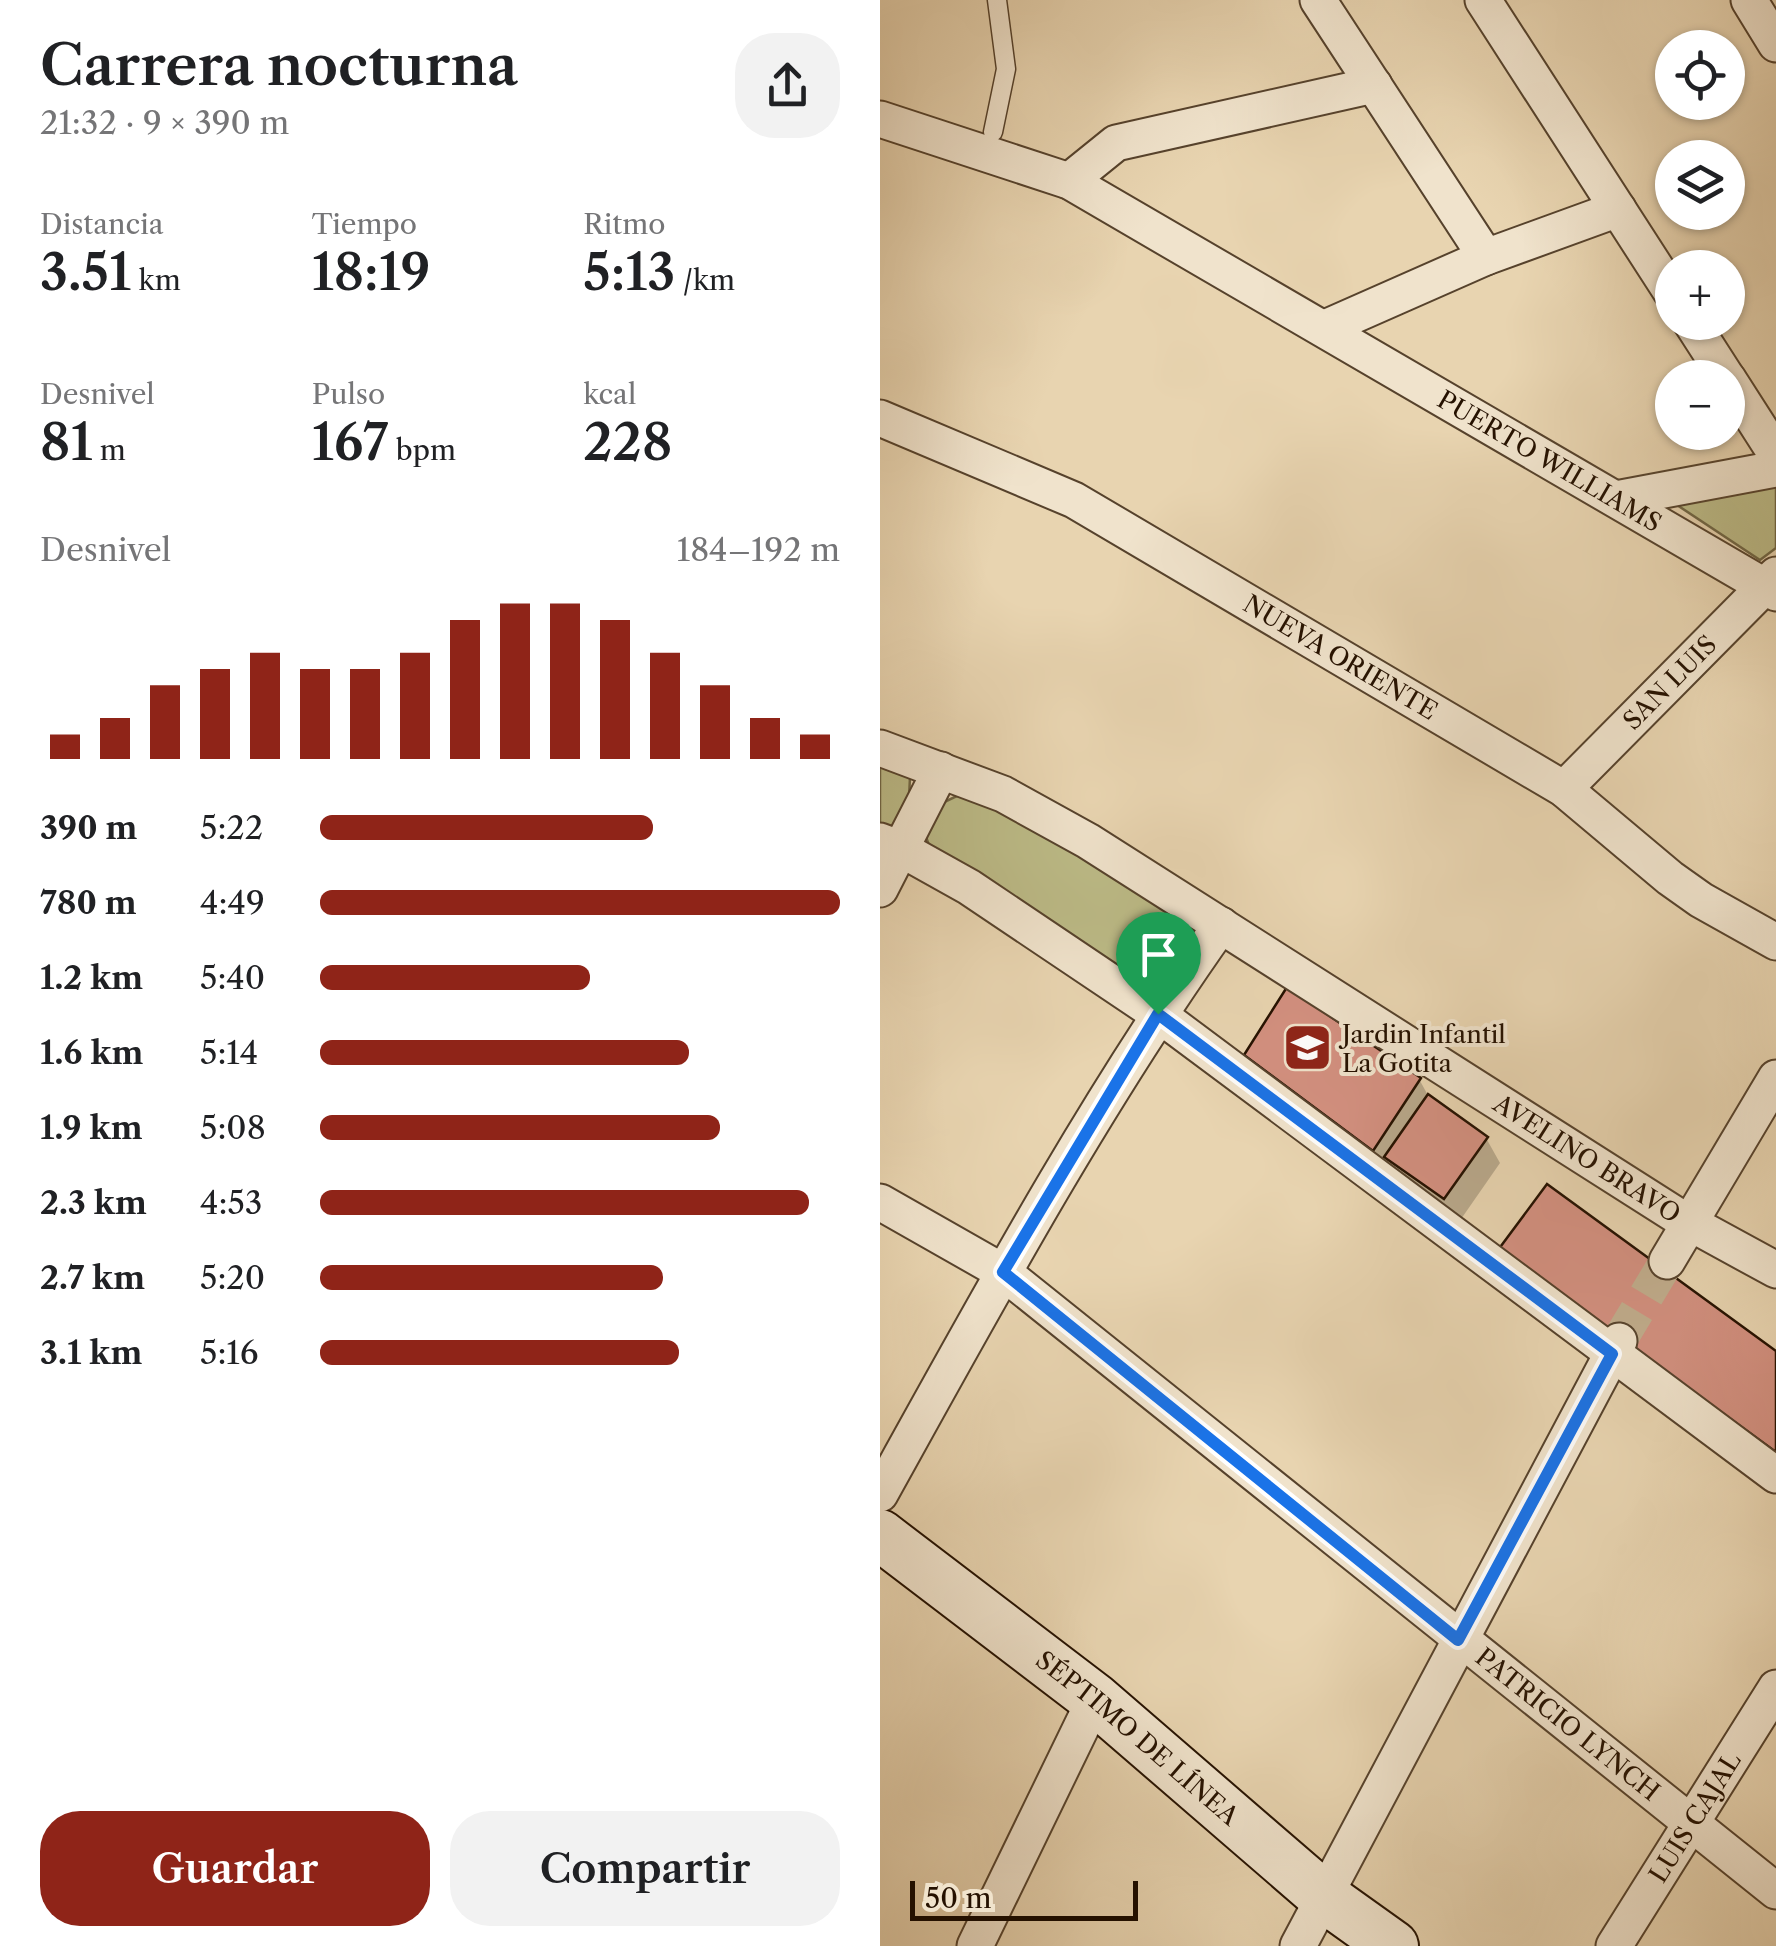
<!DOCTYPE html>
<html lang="es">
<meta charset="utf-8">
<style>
body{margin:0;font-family:"Libre Caslon Text",serif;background:#f2f2f2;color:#202124;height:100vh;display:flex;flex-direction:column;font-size:38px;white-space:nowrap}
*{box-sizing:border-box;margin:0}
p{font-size:32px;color:#757577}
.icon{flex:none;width:55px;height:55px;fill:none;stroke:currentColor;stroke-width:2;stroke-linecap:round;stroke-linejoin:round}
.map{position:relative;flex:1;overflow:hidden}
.drawer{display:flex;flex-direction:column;background:#fff;width:880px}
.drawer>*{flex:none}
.buttons{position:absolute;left:775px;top:30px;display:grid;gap:20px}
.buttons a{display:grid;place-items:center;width:90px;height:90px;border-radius:50%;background:#fff;box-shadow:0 2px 8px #0004;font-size:50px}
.scale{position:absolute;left:30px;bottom:25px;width:228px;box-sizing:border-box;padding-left:10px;border:5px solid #251100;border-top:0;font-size:28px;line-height:35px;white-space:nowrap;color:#251100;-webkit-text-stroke:8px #f0e3cc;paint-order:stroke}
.pin{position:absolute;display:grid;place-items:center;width:85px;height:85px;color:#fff;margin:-102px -42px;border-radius:50% 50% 50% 0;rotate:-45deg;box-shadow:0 0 10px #0007}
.pin .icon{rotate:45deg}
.round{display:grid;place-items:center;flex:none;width:105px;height:105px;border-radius:40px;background:#f2f2f2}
.summary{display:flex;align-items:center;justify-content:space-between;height:170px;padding:0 40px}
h1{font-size:55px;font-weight:600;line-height:75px}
.stats{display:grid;grid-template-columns:repeat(3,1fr);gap:15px;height:170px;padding:10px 40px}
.stats div{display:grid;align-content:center}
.stats b{font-size:50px;font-weight:600}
.stats small{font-size:28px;font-weight:400}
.stats p{font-size:28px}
.chart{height:280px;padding:20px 40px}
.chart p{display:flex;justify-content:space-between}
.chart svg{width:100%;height:180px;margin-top:10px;stroke:#8f2418;stroke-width:6}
.cta{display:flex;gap:20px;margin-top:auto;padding:20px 40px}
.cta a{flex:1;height:115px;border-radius:40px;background:#8f2418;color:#fff;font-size:40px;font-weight:600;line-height:115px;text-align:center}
.cta a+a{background:#f2f2f2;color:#202124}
ul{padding:0 40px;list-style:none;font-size:32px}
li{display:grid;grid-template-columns:160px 120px 1fr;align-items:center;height:75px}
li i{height:25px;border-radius:12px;background:#8f2418}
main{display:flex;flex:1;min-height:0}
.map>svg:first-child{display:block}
.green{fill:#bcbb87;stroke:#706644;stroke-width:2.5}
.shadow{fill:#0003}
.building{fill:#d39080;stroke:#251100;stroke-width:2.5}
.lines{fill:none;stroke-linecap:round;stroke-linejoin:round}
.street-tunnel{stroke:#c1ad8d;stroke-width:35;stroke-dasharray:35 18;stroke-linecap:butt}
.lane-casing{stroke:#56422c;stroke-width:21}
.street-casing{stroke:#56422c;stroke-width:39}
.secondary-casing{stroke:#251100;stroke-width:54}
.lane{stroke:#f0e3cc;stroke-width:18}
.street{stroke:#f0e3cc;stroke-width:35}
.secondary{stroke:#f0e3cc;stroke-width:50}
.route-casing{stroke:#fff;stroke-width:20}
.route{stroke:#1a73e8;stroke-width:12}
.labels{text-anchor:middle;stroke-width:8;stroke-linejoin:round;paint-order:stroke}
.street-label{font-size:25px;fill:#251100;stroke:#f0e3cc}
.poi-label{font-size:25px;fill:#251100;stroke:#f0e3cc;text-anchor:start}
</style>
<main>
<section class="drawer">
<div class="summary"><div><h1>Carrera nocturna</h1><p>21:32 · 9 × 390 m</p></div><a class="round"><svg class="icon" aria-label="share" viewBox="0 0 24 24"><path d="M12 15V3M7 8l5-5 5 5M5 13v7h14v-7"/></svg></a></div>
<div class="stats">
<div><p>Distancia</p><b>3.51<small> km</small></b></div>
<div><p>Tiempo</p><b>18:19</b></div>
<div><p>Ritmo</p><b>5:13<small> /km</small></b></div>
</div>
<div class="stats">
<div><p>Desnivel</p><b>81<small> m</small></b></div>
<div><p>Pulso</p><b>167<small> bpm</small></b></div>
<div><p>kcal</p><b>228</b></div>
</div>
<div class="chart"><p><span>Desnivel</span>184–192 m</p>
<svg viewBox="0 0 160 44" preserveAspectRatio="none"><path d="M5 44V38M15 44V34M25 44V26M35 44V22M45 44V18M55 44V22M65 44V22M75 44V18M85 44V10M95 44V6M105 44V6M115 44V10M125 44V18M135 44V26M145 44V34M155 44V38"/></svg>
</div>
<ul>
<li><b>390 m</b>5:22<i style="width:64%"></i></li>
<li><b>780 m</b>4:49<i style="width:100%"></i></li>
<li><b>1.2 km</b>5:40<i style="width:52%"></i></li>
<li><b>1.6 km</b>5:14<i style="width:71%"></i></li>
<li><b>1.9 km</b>5:08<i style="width:77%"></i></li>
<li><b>2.3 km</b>4:53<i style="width:94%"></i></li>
<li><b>2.7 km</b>5:20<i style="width:66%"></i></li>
<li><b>3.1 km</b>5:16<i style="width:69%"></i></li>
</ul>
<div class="cta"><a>Guardar</a><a>Compartir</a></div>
</section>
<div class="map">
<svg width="896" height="1946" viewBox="0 0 896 1946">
<rect width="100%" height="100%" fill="#e8d4b0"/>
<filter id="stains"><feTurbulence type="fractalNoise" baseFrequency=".002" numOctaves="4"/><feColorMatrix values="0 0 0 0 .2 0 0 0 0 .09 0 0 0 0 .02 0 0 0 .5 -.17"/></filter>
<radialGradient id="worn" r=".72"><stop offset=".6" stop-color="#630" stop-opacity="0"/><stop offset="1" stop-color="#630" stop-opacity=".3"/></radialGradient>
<path class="green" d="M896 481V548L880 560 797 505Z
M0 762 30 777 29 798 11 829H0Z
M81 794 93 796 176 839 285 910 301 930 304 945V958L281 989 269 991 53 856 46 837 58 805Z"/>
<path class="shadow" d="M367 1055 539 1079 550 1099 606 1138 620 1163 579 1222 386 1086Z"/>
<path class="building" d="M407 987 541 1078 493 1151 364 1055Z
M548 1094 608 1137 564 1199 504 1157Z
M667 1184 896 1351V1452L618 1250Z"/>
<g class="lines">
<path class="street-tunnel" d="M739 1341 787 1261"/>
<defs>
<path id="lane" d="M113 132 126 69 117 0"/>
<g id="street">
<path d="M438 0 606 257"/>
<path d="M603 0 792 293"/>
<path d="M869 0 896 44"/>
<path id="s1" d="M0 119 189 181 896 593"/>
<path d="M189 181 236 143 494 85"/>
<path d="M811 322 847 378"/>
<path d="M445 328 606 257 738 209"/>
<path d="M848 379 896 454"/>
<path id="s2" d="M0 418 194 500 684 789 790 878 821 900 896 942"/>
<path d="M736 499 896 469"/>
<path id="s3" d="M0 748 123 794 208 841 799 1217 896 1270"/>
<path id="s4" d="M684 789 896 575"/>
<path d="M0 841 21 849 89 887 278 1014 896 1475"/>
<path d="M0 889 61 770"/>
<path id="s5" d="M0 1202 123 1272 896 1891"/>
<path d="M787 1261 896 1078"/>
<path d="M0 1494C107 1301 213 1105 341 925"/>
<path d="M95 1946 215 1699"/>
<path d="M418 1946 739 1341"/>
<path id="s6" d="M734 1946 896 1688"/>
</g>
<g id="secondary">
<path id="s7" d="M0 1535 215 1699 443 1896 513 1946"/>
</g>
</defs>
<use href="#lane" class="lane-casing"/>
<use href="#street" class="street-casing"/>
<use href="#secondary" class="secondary-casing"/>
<use href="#lane" class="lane"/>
<use href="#street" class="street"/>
<use href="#secondary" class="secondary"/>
</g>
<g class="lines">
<defs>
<path id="route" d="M278 1014 732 1354 578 1640 123 1272Z"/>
</defs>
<use href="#route" class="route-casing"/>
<use href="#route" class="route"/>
</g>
<defs>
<symbol id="school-square" viewBox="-11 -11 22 22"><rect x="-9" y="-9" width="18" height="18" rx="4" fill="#8f2418" stroke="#f0e3cc"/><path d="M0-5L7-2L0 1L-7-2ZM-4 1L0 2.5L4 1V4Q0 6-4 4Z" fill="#fff"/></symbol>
</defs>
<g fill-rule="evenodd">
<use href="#school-square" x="400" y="1020" width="55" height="55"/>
</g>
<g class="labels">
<g class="street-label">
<text dy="9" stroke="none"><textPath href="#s1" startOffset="755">PUERTO WILLIAMS</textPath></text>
<text dy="9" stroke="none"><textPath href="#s2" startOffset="520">NUEVA ORIENTE</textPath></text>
<text dy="9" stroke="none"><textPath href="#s4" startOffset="150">SAN LUIS</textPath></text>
<text dy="9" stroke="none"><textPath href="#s3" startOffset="820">AVELINO BRAVO</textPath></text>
<text dy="9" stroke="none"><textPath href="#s5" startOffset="865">PATRICIO LYNCH</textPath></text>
<text dy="9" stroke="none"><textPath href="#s7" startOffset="328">SÉPTIMO DE LÍNEA</textPath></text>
<text dy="9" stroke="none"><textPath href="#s6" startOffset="152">LUIS CAJAL</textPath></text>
</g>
<g class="poi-label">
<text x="462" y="1043">Jardin Infantil<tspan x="462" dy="29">La Gotita</tspan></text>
</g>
</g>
<rect width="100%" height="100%" filter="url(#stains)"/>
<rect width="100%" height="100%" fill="url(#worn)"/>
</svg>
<div class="buttons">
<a><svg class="icon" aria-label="locate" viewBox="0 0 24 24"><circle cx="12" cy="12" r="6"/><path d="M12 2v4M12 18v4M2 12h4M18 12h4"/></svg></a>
<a><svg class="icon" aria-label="layers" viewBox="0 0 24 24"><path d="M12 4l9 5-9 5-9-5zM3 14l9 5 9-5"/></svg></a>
<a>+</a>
<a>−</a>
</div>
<div class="scale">50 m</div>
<div class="pin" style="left:278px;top:1014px;background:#1e9e55"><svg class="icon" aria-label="arrive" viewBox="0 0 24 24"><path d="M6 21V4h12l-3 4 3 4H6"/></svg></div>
</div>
</main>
